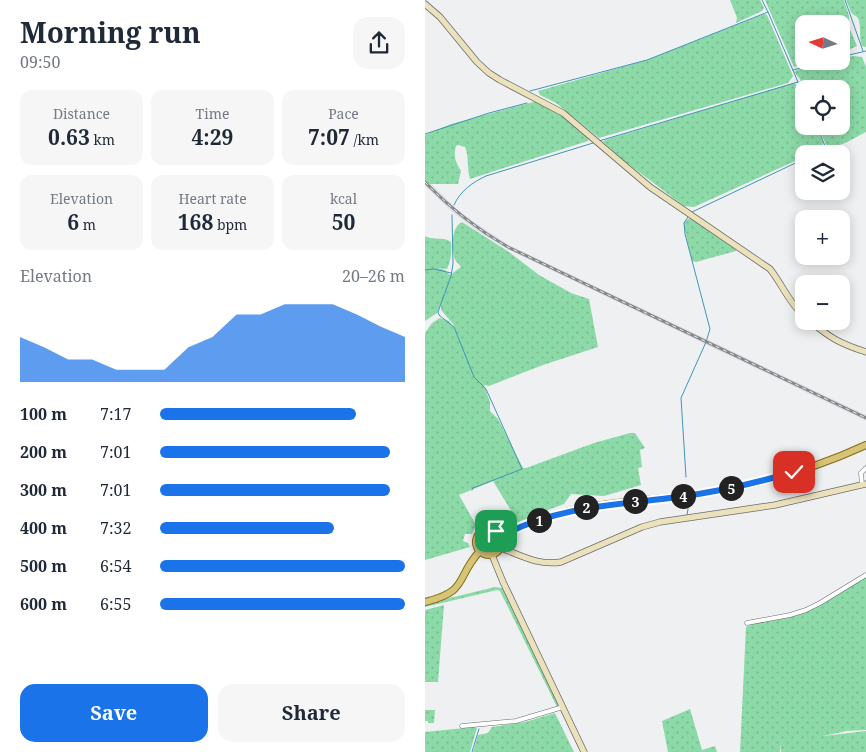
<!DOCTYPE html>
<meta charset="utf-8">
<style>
body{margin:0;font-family:"Noto Serif",serif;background:#f6f6f7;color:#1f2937;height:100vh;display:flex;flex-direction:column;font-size:19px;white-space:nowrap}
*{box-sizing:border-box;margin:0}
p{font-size:16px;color:#747a83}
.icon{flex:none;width:28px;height:28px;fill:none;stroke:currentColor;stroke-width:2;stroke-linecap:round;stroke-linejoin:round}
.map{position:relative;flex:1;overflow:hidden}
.panel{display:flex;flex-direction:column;background:#fff;width:425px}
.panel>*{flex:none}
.needle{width:32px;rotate:274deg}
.buttons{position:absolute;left:370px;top:15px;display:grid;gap:10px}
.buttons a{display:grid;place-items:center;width:55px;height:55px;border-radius:10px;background:#fff;box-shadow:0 2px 12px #0003;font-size:25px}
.pin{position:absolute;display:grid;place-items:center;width:42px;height:42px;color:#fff;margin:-21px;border-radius:10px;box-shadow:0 2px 8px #0006}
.km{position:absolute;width:25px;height:25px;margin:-12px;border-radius:50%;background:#222;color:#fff;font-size:14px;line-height:25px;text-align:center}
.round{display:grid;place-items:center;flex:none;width:52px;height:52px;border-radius:15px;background:#f6f6f7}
.overview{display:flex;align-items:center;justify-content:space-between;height:85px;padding:0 20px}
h1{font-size:28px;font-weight:700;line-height:38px}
.metrics{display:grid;grid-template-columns:repeat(3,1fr);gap:8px;height:85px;padding:5px 20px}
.metrics div{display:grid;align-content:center;border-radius:12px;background:#f6f6f7;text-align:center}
.metrics b{font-size:21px;font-weight:700}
.metrics small{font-size:14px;font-weight:400}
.metrics p{font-size:14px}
.chart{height:140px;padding:10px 20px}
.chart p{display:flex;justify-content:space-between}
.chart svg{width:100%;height:90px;margin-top:5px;fill:#1a73e8;opacity:.7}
.button{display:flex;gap:10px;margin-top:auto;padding:10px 20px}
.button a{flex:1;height:58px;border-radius:15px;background:#1a73e8;color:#fff;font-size:20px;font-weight:700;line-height:58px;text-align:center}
.button a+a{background:#f6f6f7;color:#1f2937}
ul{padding:0 20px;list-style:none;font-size:16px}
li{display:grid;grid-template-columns:80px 60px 1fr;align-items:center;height:38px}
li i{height:12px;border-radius:6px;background:#1a73e8}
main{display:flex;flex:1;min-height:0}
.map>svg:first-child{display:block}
.built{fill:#dde2ea}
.grass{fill:url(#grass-dots)}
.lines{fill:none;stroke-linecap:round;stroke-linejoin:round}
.stream{stroke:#4195b6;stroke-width:1}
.street-casing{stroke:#6b6c6d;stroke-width:5}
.secondary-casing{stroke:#6b6c6d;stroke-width:7}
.primary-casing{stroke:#836e1c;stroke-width:8}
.street{stroke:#fff;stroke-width:4}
.secondary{stroke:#ebe1bb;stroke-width:5.5}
.primary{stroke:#d7c477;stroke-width:6}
.rail-casing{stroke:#868788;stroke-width:3}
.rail{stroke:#eff0f2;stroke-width:1;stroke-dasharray:4;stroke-linecap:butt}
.route-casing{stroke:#fff;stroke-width:10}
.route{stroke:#1a73e8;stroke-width:6}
</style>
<main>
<section class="panel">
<div class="overview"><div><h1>Morning run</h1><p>09:50</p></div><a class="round"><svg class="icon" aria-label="share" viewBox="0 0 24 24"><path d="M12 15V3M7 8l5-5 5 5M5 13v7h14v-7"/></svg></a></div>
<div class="metrics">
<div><p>Distance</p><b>0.63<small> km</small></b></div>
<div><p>Time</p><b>4:29</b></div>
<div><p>Pace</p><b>7:07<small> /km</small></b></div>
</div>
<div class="metrics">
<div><p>Elevation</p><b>6<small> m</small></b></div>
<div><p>Heart rate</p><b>168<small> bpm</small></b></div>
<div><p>kcal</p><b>50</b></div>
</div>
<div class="chart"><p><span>Elevation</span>20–26 m</p>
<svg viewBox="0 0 160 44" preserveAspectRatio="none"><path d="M0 44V22L10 27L20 33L30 33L40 38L50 38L60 38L70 27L80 22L90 11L100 11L110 6L120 6L130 6L140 11L150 17L160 22V44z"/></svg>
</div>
<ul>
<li><b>100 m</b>7:17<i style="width:80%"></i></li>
<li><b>200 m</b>7:01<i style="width:94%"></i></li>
<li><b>300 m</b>7:01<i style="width:94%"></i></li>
<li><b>400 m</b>7:32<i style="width:71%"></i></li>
<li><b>500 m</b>6:54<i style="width:100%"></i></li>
<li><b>600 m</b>6:55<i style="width:100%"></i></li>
</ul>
<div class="button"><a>Save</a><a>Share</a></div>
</section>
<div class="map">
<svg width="441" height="752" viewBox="0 0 441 752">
<defs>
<pattern id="grass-dots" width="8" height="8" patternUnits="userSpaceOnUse" patternTransform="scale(1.25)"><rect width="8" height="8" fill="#8cdaa8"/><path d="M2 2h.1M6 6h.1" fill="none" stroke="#78ba90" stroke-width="1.8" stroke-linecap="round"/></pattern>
</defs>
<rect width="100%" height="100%" fill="#eff0f2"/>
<path class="built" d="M0 178 31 208 46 220 84 245 441 415V421L82 249 52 231 27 212 0 186Z"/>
<path class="grass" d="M305 0H335L339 8 337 11 311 23 312 18Z
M340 0H419L424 16V27L432 46 416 53V24H379V61H390L369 67Z
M421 0H441V47L437 46C434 37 436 29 434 21 433 15 428 16 426 12 424 9 423 3 421 0Z
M339 14 342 15 368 76 363 83 174 138 131 103 115 95 113 91 222 60Z
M428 56 437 57 441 67V132C429 138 415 148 402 147L393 126H416V89H379V93L375 79 369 72 372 70 406 61H416V59Z
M368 83 372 85 379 101V126H391L398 142 397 147 385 154H379V157L269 207 259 206 198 160 178 142 180 140Z
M112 101 133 112 164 138 163 141 45 179C42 169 44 155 40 147L33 145 31 146C28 157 31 162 36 171L33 184H4L0 180V135L26 124Z
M265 218 311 249V251L271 262 267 261 259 227V222Z
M37 222 84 252 114 275 146 293 164 299 173 347 118 365 64 386 59 385 65 402V411L73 419 98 468H101L169 443 205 433H210L220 448 215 450 217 467 213 468 216 485 179 496 146 494 139 504 115 513 109 517 93 522 68 481 34 495 51 525 47 534H40L38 541 43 543 45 547 0 560V333L7 323 15 318 24 321 31 331 28 324 16 310V304L12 313 0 321V236C9 241 19 236 26 242 27 251 26 261 22 269L13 268 20 270 25 275 36 267C34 264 30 261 29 257 27 246 26 227 37 222Z
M53 542a11 11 0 1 1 22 0a11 11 0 1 1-22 0Z
M441 575V730L422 731 398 736 441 731V752H356L355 744V752H315L321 627 336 620 381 610Z
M70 587 77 588 80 592 135 706 132 707 75 591 72 590 0 607V604Z
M19 605 13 682H0V610Z
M265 709 277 750 290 746 292 752H243L237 721Z
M0 710H10L9 723H3V721H0Z
M130 713 149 752H48L53 735 63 733 67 727 100 722Z
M49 727 52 728 45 752H0V732Z"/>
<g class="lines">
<path class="stream" d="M420 0 438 51
M343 12 379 96
M416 57 441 51
M368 70 401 61
M105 91 222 60 343 12 337 0
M0 134 64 113 102 103
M174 141 373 82
M391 154 400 146 392 126
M29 205C35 191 48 182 61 176L168 143
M267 212 379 159
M27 215 28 264 26 276 13 312 14 315 29 327 49 377 61 389 97 469 48 488 47 490
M0 270 9 269 26 273
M261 477 256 398 281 342 285 329 260 234 259 223 263 217
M262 515 263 509
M47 752 54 729"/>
<defs>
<path id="street" d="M437 485 436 473 441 468
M322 623 365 615 381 610 395 603 441 575
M37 726 91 721 138 707"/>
<path id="secondary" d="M0 4 15 17 52 62 64 73 75 80 138 113 225 187 345 269C357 284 364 303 379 316
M385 321C405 338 416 344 441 352
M76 548C95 555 114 566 136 562L217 527 235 522 350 505 441 484
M67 555 78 582 159 752"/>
<path id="primary" d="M51 542a13 13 0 1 1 26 0a13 13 0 1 1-26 0Z
M75 536C101 524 127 514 154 509 192 501 232 500 270 494 329 486 387 470 441 445
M0 602C44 591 30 579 54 552"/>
</defs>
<use href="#street" class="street-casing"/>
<use href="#secondary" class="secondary-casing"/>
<use href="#primary" class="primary-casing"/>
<use href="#street" class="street"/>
<use href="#secondary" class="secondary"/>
<use href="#primary" class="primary"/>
<defs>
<path id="rail" d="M0 182C25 208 52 229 83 247L441 418"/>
</defs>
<use href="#rail" class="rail-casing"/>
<use href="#rail" class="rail"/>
</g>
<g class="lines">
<defs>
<path id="route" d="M71 531 76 536C133 506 191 505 253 497 293 492 331 483 369 472"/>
</defs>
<use href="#route" class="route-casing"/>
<use href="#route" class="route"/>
</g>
</svg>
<div class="buttons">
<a><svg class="needle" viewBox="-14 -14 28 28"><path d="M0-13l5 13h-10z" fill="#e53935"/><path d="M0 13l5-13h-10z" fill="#747a83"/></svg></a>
<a><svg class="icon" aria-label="locate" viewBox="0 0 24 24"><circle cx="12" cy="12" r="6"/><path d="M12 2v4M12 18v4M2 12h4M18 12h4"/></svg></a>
<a><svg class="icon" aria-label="layers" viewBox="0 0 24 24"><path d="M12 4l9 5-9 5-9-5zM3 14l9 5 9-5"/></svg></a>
<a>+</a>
<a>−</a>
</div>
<div class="pin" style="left:71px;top:531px;background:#1e9e55"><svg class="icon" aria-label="arrive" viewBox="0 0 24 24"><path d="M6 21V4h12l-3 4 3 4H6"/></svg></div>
<div class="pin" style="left:369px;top:472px;background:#d93025"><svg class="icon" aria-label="check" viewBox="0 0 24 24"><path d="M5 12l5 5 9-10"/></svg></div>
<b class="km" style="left:114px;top:520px">1</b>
<b class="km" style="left:161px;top:507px">2</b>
<b class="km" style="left:210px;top:501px">3</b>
<b class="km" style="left:258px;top:496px">4</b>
<b class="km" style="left:306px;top:488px">5</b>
</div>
</main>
